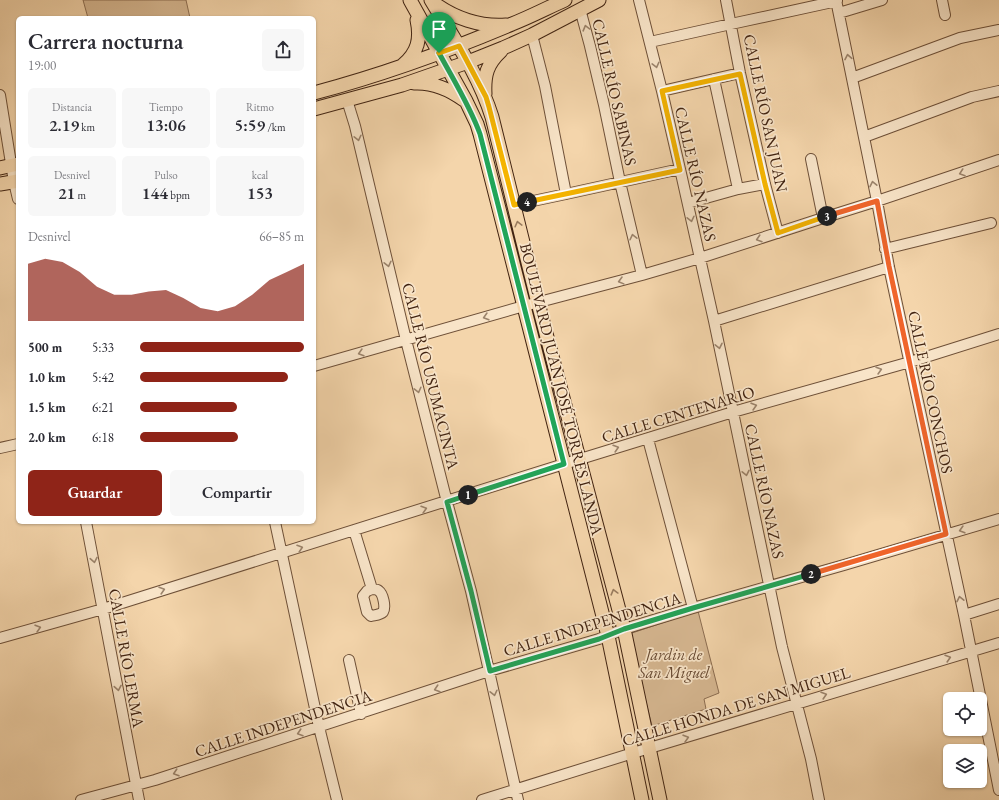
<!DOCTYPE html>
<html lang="es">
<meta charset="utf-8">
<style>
body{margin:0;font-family:"EB Garamond",serif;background:#f7f7f7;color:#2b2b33;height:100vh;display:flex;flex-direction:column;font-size:15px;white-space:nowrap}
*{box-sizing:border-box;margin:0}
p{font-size:13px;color:#7c7c81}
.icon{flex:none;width:22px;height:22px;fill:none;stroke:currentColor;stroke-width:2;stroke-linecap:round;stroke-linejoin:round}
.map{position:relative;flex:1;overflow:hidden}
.panel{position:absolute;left:16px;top:16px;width:300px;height:508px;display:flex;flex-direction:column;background:#fff;border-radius:6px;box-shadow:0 1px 3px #0004}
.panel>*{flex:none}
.controls{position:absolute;left:943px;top:692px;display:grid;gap:8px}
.controls a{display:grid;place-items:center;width:44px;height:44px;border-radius:6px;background:#fff;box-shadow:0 1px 3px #0004;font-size:20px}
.pin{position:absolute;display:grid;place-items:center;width:34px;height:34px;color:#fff;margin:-41px -17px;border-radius:50% 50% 50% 0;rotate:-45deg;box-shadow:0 0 4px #0007}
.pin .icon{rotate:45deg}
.km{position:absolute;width:20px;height:20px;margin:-10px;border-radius:50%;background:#222;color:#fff;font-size:11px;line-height:20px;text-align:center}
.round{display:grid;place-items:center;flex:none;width:42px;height:42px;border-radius:6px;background:#f7f7f7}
.summary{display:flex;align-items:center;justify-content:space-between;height:68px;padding:0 12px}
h1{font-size:22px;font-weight:600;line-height:30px}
.figures{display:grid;grid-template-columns:repeat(3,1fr);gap:6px;height:68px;padding:4px 12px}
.figures div{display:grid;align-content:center;border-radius:6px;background:#f7f7f7;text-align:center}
.figures b{font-size:17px;font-weight:600}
.figures small{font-size:11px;font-weight:400}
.figures p{font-size:11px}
.chart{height:112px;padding:8px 12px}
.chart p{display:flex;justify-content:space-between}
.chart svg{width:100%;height:72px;margin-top:4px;fill:#8f2418;opacity:.7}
.cta{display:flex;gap:8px;margin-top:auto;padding:8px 12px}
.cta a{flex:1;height:46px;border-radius:6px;background:#8f2418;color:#fff;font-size:16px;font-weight:600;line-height:46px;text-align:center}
.cta a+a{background:#f7f7f7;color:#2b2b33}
ul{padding:0 12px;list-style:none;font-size:13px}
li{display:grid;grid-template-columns:64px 48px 1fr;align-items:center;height:30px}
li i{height:10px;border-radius:5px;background:#8f2418}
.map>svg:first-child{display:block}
.green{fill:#d6b791;stroke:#8c6d51}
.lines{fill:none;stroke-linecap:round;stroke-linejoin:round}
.minor-casing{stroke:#6e5038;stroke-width:12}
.major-casing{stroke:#412311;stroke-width:15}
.minor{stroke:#f8e4c8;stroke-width:10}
.major{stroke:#f4d5ab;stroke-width:13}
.oneway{stroke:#9c846c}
.oneway2{stroke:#9a7c5e}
.split-1-casing{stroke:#fff;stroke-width:8}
.split-2-casing{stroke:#fff;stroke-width:8}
.split-3-casing{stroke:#fff;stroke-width:8}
.split-4-casing{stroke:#fff;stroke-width:8}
.split-5-casing{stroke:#fff;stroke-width:8}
.split-1{stroke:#22a559;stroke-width:5}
.split-2{stroke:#22a559;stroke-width:5}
.split-3{stroke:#f0652b;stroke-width:5}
.split-4{stroke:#f5b400;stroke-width:5}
.split-5{stroke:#f5b400;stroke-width:5}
.labels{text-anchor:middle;stroke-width:3.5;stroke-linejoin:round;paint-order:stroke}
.street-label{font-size:16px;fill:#412311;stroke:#f8e4c8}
.park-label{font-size:16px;font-style:italic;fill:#664831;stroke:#f8e4c8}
</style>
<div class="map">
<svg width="999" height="800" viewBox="0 0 999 800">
<rect width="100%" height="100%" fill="#f4d5ab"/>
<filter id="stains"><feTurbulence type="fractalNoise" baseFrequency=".005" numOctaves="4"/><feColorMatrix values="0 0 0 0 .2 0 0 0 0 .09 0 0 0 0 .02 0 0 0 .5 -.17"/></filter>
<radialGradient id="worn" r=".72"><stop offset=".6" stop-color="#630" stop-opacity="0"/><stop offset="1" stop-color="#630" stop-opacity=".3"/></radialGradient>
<path class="green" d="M83 0H186L190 18H88Z
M698 611 719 693 704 699 706 709 652 726 629 634Z"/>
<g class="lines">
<defs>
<path id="minor" d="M639 0 662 91 680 169 714 321 782 647 811 759 819 800
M726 0 740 73 765 184 778 233
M836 0 877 201 889 267 964 615 999 790
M942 0 945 15
M580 9 590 46 604 105 620 182 642 275
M839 13 882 0
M532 35 545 86 566 194
M650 42 731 24 837 1
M852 78 960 38 999 30
M714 79 738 189
M662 91 740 73
M0 95 14 182 18 199
M347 100 355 126 406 340 447 502 471 591 518 800
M864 137 972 97 999 91
M811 159 823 218
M688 203 738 189 765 184
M514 205 566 194 680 169
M885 249 991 223
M714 321 889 267
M314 366 524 306 642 275 700 258 823 218 877 201 999 160
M648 439 693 608
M0 448 18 444
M86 522 139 800
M275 522 319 727 337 800
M354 530 372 589
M372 589C375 589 377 589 379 591 383 594 386 607 383 612 380 615 375 615 371 616L367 612 363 596 367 591Z
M964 615 999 604
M0 638 103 609 564 464 733 412 910 362 999 334
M349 660 361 714
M81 800 155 780 489 671 599 639 624 629 693 608 844 565 999 519
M482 800 633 753 999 643"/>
<path id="major" d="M410 0 466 101 477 124 480 134 608 636 642 800
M431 0C453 37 479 75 492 117L538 303 624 629 660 800
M434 3C454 18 480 27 506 25
M403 65C418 52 421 39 417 20
M414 83C433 82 449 89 464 100
M314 93C382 75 448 51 512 24 530 17 547 8 565 0
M485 94C484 75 487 64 501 51
M314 109 402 85 468 62 503 48 532 35 599 0
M0 168 18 164
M0 184 18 181"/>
</defs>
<use href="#minor" class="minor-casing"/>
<use href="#major" class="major-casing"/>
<use href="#minor" class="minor"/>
<use href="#major" class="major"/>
</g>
<defs><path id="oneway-chevron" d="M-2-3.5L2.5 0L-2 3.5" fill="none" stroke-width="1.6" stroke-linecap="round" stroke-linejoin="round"/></defs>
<g class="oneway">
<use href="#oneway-chevron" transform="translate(586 28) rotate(-105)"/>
<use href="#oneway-chevron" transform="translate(848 57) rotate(-101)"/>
<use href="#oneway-chevron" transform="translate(656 65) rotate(76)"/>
<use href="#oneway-chevron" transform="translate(358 138) rotate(77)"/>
<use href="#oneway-chevron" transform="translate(962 173) rotate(161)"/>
<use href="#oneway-chevron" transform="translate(873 184) rotate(-102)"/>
<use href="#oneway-chevron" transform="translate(691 219) rotate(77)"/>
<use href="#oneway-chevron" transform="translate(633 237) rotate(-103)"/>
<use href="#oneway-chevron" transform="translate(759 239) rotate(162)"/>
<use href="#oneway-chevron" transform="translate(388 264) rotate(77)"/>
<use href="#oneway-chevron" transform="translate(621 281) rotate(165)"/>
<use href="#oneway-chevron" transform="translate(486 317) rotate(164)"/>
<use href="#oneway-chevron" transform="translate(719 346) rotate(78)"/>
<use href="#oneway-chevron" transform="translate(361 353) rotate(164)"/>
<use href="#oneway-chevron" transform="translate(879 370) rotate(-16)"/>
<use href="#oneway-chevron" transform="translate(418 390) rotate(76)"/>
<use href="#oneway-chevron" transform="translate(754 406) rotate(-16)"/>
<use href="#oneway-chevron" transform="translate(616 448) rotate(-17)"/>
<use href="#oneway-chevron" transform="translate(746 473) rotate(78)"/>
<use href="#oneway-chevron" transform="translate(424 509) rotate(-17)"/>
<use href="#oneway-chevron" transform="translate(962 530) rotate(164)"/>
<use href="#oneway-chevron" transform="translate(300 548) rotate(-18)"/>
<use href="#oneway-chevron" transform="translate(94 560) rotate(79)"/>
<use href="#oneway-chevron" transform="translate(162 590) rotate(-17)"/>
<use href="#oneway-chevron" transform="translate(960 599) rotate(-102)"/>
<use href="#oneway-chevron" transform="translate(38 628) rotate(-16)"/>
<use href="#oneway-chevron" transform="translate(948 658) rotate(-17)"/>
<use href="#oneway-chevron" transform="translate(118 688) rotate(80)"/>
<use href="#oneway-chevron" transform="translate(437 689) rotate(162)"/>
<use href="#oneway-chevron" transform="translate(494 693) rotate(77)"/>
<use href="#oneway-chevron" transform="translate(824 695) rotate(-17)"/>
<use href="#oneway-chevron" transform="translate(300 733) rotate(162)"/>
<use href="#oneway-chevron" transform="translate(686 738) rotate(-16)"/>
<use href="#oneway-chevron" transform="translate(176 773) rotate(162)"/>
</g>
<g class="oneway2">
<use href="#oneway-chevron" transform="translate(518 224) rotate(-104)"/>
<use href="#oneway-chevron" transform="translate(614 592) rotate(-105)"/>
</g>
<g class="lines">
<defs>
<path id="split-1" d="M439 53C453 79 470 106 480 134L564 464 468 495"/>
<path id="split-2" d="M468 495 447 502 471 591 490 671 599 639 624 629 693 608 811 574"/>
<path id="split-3" d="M811 574 946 534 889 266 877 201 827 216"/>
<path id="split-4" d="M527 202 680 170 662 91 740 74 765 184 778 233 827 216"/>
<path id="split-5" d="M439 53 459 46 486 97 489 107 514 205 527 202"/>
</defs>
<use href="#split-1" class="split-1-casing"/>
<use href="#split-2" class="split-2-casing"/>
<use href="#split-3" class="split-3-casing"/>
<use href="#split-4" class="split-4-casing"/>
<use href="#split-5" class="split-5-casing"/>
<use href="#split-1" class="split-1"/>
<use href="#split-2" class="split-2"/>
<use href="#split-3" class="split-3"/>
<use href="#split-4" class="split-4"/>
<use href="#split-5" class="split-5"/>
</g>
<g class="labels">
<g class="street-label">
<text transform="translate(615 92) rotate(77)" y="6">CALLE RÍO SABINAS</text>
<text transform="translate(766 113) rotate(78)" y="6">CALLE RÍO SAN JUAN</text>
<text transform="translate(696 174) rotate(77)" y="6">CALLE RÍO NAZAS</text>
<text transform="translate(431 376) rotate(76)" y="6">CALLE RÍO USUMACINTA</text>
<text transform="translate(562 389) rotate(76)" y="6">BOULEVARD JUAN JOSÉ TORRES LANDA</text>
<text transform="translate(931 392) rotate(78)" y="6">CALLE RÍO CONCHOS</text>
<text transform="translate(678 414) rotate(-17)" y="6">CALLE CENTENARIO</text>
<text transform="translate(765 491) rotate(78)" y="6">CALLE RÍO NAZAS</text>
<text transform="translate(592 624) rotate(-17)" y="6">CALLE INDEPENDENCIA</text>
<text transform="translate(127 658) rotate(80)" y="6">CALLE RÍO LERMA</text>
<text transform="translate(736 706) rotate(-17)" y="6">CALLE HONDA DE SAN MIGUEL</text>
<text transform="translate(283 723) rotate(-18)" y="6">CALLE INDEPENDENCIA</text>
</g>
<g class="park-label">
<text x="674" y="660">Jardin de<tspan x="674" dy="18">San Miguel</tspan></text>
</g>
</g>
<rect width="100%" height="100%" filter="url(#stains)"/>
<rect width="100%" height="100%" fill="url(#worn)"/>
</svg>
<div class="controls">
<a><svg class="icon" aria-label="locate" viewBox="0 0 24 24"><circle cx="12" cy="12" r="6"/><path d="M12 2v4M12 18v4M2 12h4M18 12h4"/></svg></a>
<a><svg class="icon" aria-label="layers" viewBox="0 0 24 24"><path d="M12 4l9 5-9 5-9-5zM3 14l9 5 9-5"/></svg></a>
</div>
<div class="pin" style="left:439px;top:53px;background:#1e9e55"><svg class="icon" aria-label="arrive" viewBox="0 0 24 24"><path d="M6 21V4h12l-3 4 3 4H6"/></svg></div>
<b class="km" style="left:468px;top:495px">1</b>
<b class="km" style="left:811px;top:574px">2</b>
<b class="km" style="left:827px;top:216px">3</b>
<b class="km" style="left:527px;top:202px">4</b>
<section class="panel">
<div class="summary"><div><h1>Carrera nocturna</h1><p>19:00</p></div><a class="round"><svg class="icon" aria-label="share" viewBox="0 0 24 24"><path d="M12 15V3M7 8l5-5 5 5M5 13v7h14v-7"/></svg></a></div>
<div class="figures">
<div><p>Distancia</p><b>2.19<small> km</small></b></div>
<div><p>Tiempo</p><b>13:06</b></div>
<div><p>Ritmo</p><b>5:59<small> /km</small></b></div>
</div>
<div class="figures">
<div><p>Desnivel</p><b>21<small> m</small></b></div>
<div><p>Pulso</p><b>144<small> bpm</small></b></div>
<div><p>kcal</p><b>153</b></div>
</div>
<div class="chart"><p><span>Desnivel</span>66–85 m</p>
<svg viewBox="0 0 160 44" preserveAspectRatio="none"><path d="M0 44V9L10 6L20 8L30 14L40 23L50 28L60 28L70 26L80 25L90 30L100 36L110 38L120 35L130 28L140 19L150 14L160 9V44z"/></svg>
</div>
<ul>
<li><b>500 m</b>5:33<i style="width:100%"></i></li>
<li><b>1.0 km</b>5:42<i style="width:90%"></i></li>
<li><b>1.5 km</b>6:21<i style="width:59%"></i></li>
<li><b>2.0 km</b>6:18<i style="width:60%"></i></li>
</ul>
<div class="cta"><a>Guardar</a><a>Compartir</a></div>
</section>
</div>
